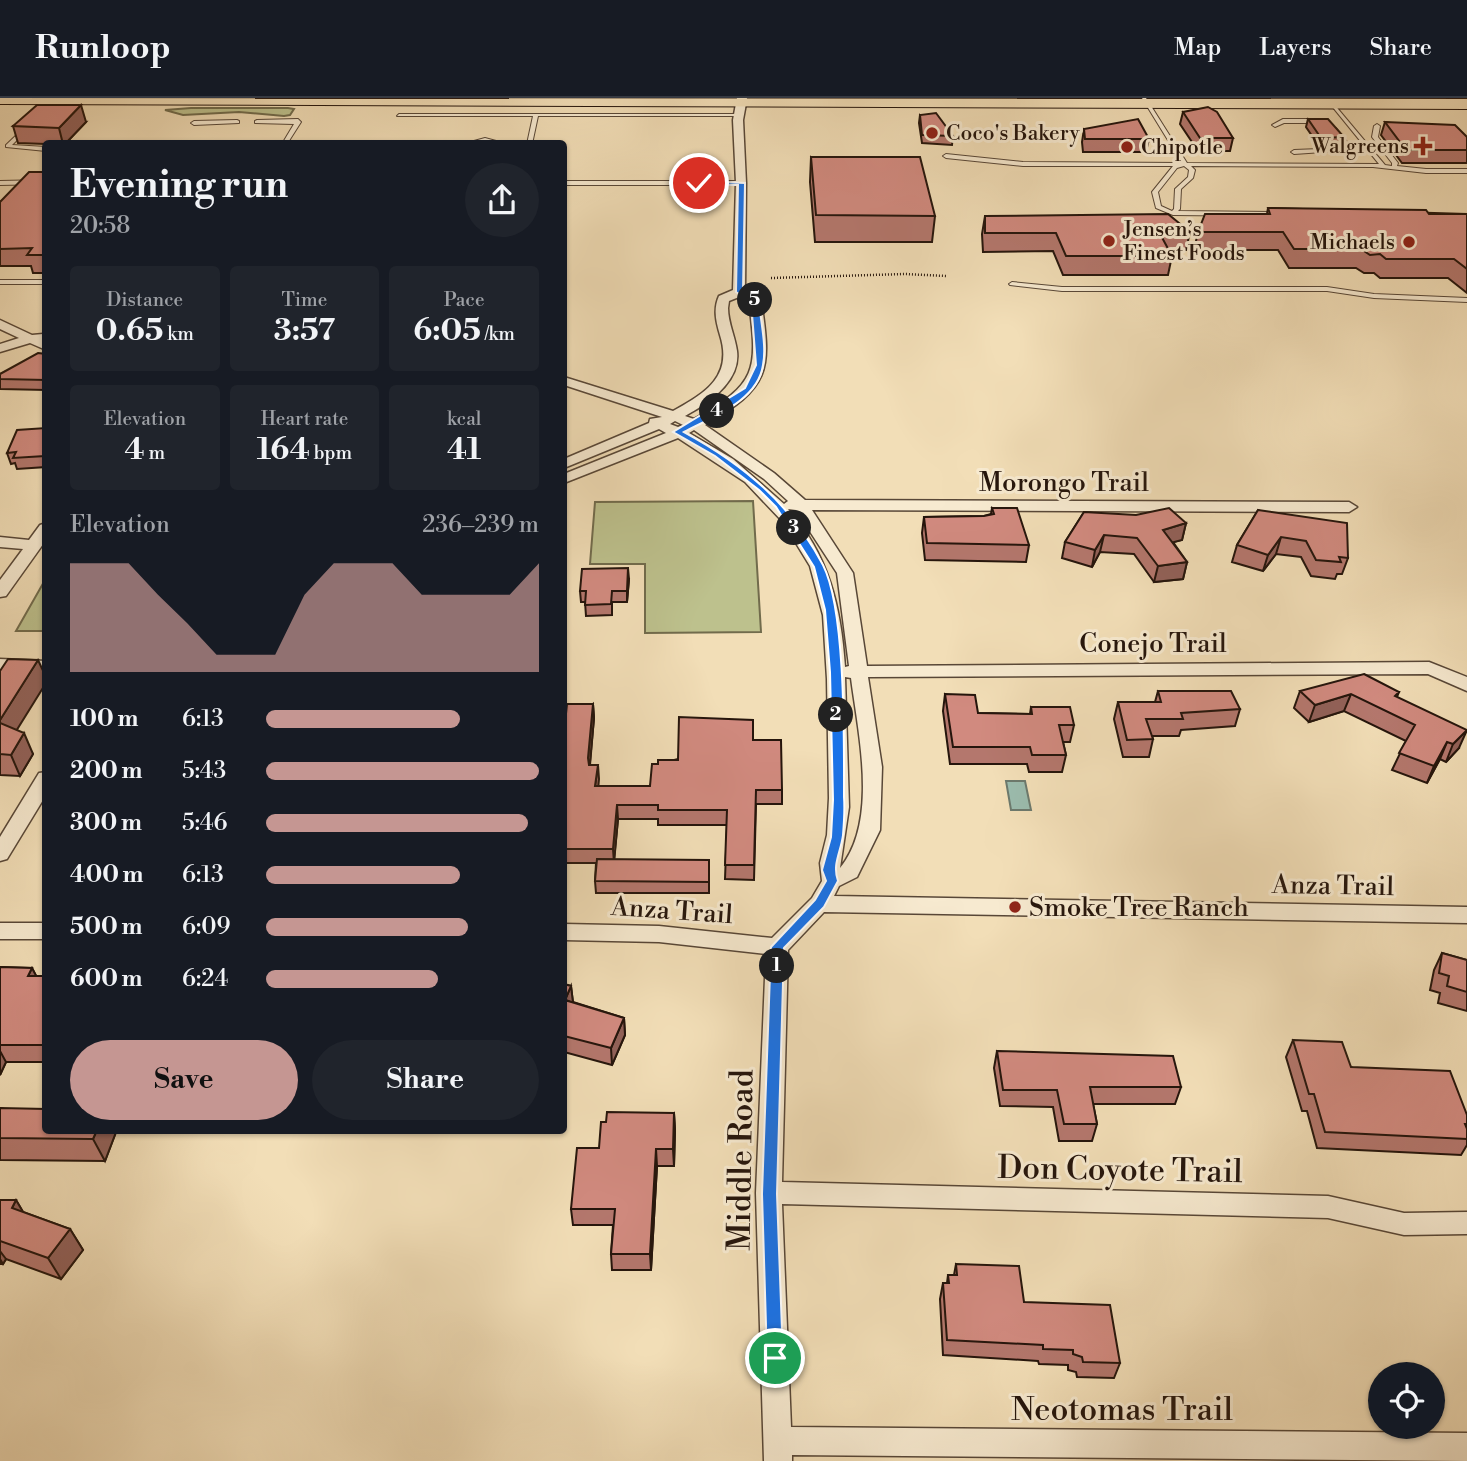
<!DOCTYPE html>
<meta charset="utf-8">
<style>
body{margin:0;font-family:"Libre Bodoni",serif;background:#20242c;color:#f1f3f6;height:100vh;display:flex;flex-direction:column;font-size:26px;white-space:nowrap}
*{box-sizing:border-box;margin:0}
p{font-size:23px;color:#9ea1a6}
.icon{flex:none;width:38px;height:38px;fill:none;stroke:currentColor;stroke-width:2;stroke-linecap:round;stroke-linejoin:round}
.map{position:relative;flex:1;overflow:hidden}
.side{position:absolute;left:42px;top:42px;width:525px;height:994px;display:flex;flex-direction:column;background:#171b24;border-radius:7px;box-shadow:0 2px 5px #0004}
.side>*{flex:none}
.tools{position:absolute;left:1368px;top:1264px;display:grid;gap:14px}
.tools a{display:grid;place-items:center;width:77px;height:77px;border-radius:50%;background:#171b24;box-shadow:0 2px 5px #0004;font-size:35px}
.pin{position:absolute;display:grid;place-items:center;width:60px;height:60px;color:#fff;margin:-30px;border:4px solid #fff;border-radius:50%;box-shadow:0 2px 7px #0007}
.km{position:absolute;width:35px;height:35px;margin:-18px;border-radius:50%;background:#222;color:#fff;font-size:19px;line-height:35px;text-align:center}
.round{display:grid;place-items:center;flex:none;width:74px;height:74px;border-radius:37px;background:#20242c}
.head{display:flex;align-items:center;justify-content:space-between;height:119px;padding:0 28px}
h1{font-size:38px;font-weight:700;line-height:52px}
.stats{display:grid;grid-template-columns:repeat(3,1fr);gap:10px;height:119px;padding:7px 28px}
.stats div{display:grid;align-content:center;border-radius:7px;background:#20242c;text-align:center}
.stats b{font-size:30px;font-weight:700}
.stats small{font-size:19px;font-weight:400}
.stats p{font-size:19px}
.chart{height:196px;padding:14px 28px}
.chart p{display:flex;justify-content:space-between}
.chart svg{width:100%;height:126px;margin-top:7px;fill:#c59692;opacity:.7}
.cta{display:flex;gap:14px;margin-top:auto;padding:14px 28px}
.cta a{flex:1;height:80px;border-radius:42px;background:#c59692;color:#111;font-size:28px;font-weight:700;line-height:80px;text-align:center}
.cta a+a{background:#20242c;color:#f1f3f6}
ul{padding:0 28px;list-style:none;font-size:23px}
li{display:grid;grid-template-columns:112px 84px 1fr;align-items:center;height:52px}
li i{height:18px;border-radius:9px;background:#c59692}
header{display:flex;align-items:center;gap:42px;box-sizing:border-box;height:98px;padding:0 35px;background:#171b24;border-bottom:2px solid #363941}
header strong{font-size:33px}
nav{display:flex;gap:38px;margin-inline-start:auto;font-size:24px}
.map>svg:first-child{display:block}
.green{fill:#bdc18d;stroke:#716b4c;stroke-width:2}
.water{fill:#9bbcae;stroke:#6c796d;stroke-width:2}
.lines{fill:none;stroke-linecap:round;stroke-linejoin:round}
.lane-casing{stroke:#584737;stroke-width:2}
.street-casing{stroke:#584737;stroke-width:3}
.primary-casing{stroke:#25150c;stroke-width:2}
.path{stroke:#25150c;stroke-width:2.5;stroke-dasharray:1 2;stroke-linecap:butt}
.lane{fill:#f7ead0;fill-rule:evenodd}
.street{fill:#f7ead0;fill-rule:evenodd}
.primary{fill:#f2deb7;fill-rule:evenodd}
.wall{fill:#b4776d;stroke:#25150c;stroke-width:2}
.shaded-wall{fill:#926159;stroke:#25150c;stroke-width:2}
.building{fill:#d18a7f;stroke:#25150c;stroke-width:2}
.route{fill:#1a73e8;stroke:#fff;stroke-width:2}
.poi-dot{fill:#8f2418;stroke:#f7ead0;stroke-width:2.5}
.labels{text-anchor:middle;stroke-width:6;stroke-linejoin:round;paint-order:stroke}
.far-poi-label{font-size:21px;fill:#25150c;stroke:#f7ead0;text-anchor:start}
.street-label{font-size:26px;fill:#25150c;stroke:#f7ead0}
.poi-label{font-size:26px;fill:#25150c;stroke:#f7ead0;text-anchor:start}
.near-street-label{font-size:32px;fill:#25150c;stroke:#f7ead0}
</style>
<header>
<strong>Runloop</strong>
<nav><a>Map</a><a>Layers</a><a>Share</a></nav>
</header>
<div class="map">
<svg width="1467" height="1363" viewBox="0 0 1467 1363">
<rect width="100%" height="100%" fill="#f2deb7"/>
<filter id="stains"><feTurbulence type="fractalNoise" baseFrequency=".00286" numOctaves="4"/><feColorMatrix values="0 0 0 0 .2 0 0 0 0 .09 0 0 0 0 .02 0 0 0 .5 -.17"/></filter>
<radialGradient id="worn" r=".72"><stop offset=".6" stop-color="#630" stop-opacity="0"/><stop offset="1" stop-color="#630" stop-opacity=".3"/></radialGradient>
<path class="green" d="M191 10H288L294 11 290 17 284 18 239 14 183 17 165 12Z
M753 403 761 534 645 535V466H590L595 404Z
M45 482V533H16Z"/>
<path class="water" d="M1006 683H1025L1031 712H1011Z"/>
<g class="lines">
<defs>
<path id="lane" d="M1142 0H1146L1187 65 1379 66 1331 7 1333 5 1385 67 1392 68V65L1372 39 1374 28 1377 26 1380 28 1378 39 1398 65 1397 68 1426 71H1467V75H1426L1373 69 1191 68 1195 72 1193 80 1181 91 1180 111 1178 113 1278 114 1281 116 1278 118 1173 117 1156 110 1152 94 1173 68H1023L946 60 943 58 946 56 1023 64 1182 65ZM1184 68 1189 72 1188 79 1175 91 1174 111 1172 113 1161 108 1158 94 1177 70Z
M399 16H739L741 17 739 18H538L532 46H527L533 18H397Z
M1283 21H1320L1323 23 1320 25H1284L1275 29 1272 27Z
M237 22 239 23V25L194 27 191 25 194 23Z
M257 22 298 21 301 24 287 46H282L294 26 255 25V23Z
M25 29 28 31 12 47 46 49V53L6 49V47Z
M1336 30 1352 50V52L1294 56 1291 54 1294 52 1346 50 1333 32Z
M485 40 507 46 485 44 463 46Z
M46 82V86L0 87V83Z
M564 83H741L744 85 741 87H564Z
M0 182H46V186H0Z
M1012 184 1062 189H1327L1374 196 1467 200V204L1374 200 1327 193H1062L1010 187 1009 186Z"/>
<path id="street" d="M737 0H747L743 22 746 85 745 192 761 202C772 274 770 289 705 327L774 375 805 402 1349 404 1357 409 1349 414 812 412 853 475 867 568 1429 564 1467 579V593L1428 576 868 579 882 669 880 732 857 779 839 788 834 798 1467 809V825L824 814 788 852 782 1084 1328 1098 1404 1115 1467 1114V1136L1404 1137 1328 1120 782 1106 791 1329 1467 1335V1363L792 1357V1363H764L756 1095 766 856 659 844 564 842V826L659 828 772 840 812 800 822 783 820 765 827 737 829 700 827 581 823 517 810 468 783 424 745 384 678 340 564 385V376L666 335 659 331 564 370V361L649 325 650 321 662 319 564 287V279L673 313C706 295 733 278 720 237 716 224 713 211 719 198L733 192 736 85 733 22ZM739 199 749 204C758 273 757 286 694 321L685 318C709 305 741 283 737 253 735 238 728 225 728 210L729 203ZM675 323 683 327 678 329 670 326ZM694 332 764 381 788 403 784 406 733 361 689 335ZM788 411 796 412 837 475 849 568 845 569C841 509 829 457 788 411ZM845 579 851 580C858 635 879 723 840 770L849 709Z
M0 222 32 237 43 236 46 252 30 245 0 254V246L19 240 0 231Z
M46 425V442L6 498 0 499V482L23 451 0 449V439L29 442 40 427Z
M0 561 46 563V575L0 573Z
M46 674V697L7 761 0 763V739L39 675Z
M0 825H46V841H0Z"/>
<path id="primary" d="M0 0 1467 1V11L0 6Z"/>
</defs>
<use href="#lane" class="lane-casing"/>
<use href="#street" class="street-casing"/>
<use href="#primary" class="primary-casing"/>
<path class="path" d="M771 180 905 176 946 178"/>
<use href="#lane" class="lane"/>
<use href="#street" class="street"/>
<use href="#primary" class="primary"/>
</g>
<path class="wall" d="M1183 14 1233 40 1230 53H1198L1180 26Z
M920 17 953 38 952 47 922 45 919 25Z
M1308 21 1344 39 1342 48H1319L1306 29Z
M86 24 65 46H46L18 45 13 28Z
M1385 24 1467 39V65H1402L1381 37Z
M1084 31 1149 41 1146 54H1083L1082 44Z
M811 59 935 118 932 144H815L810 84Z
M46 74V175H33L31 168H0V104Z
M1268 110 1467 116V195L1448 180H1380L1374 175H1364L1356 170H1289L1278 152H1194L1198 134 1267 116Z
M985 118 1190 134 1186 152H1169L1172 158 1168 177H1063L1053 153 983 154 982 136Z
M46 256V292L0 291V276Z
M46 330V369L17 371 15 365 11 366 7 355Z
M992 410 1029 447 1026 464 925 462 922 435 924 419 984 418 991 416Z
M1258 412 1348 460 1342 476H1337L1335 481 1311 478 1301 459 1276 456 1263 473 1232 464 1237 447Z
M1084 414 1186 425 1182 442 1173 444 1187 464 1183 481 1154 484 1134 456 1100 454 1092 469 1062 460 1065 444Z
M629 481 627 504H612V517L586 518 585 504H581L580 493Z
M0 573 17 632 33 656 20 678 0 677Z
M1158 593 1240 611 1235 628 1181 632 1179 638H1152L1153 641 1149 659H1123L1114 621 1118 604H1155Z
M1300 593 1399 594 1397 599 1459 650 1446 664 1440 661 1427 685 1392 672 1406 643 1344 613 1309 624 1294 610Z
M945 596 978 615 1030 616 1031 609 1074 627 1070 644H1063L1066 657 1062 674H1029L1027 666H950L943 613Z
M593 606 594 620 590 667H598V688H650L658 666 753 642 782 692V706H756L754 782 725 781 727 727H658V721H618L614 762H709V795H596L595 783 596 765H564V635Z
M1442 855 1467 862V913L1438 905 1440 895 1430 892 1434 872Z
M0 869 32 870 36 878H46V964H6L0 977Z
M564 886 571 888 573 904 624 920 625 937 612 967 564 954Z
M1293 942 1351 969 1467 1017V1047L1461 1057 1317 1050 1307 1013H1302L1286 959Z
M997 953 1181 989 1175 1006H1093L1097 1026 1092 1043H1059L1053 1009 1000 1008 994 970Z
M0 1010 97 1032H115L116 1034 105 1063 0 1062Z
M674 1015 675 1032 674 1068H657L651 1172H612L611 1156 613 1127H573L571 1111 599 1050Z
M0 1102H16L23 1114 70 1131 83 1152 61 1181 6 1161 3 1166H0Z
M956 1166 1024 1204 1120 1265 1114 1280 1077 1279 1076 1274 1068 1272V1267L1039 1266 1038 1263 943 1257 940 1201 943 1185H947L948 1177H954Z"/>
<path class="shaded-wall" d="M81 7 86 24 65 46H63L59 30Z
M1186 425 1182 442 1159 448 1163 432Z
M1104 437 1100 454 1092 469 1095 452Z
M1281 439 1276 456 1263 473 1268 457Z
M1187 464 1183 481 1154 484 1158 468Z
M628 470 629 481 627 504V493Z
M38 562 46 579V585L8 646 0 628V622Z
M1351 596 1344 613 1309 624 1315 607Z
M593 606 594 620 589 675 588 660Z
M1467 632 1459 650 1446 664 1453 646Z
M24 635 33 656 20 678 11 657Z
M1447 644 1440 661 1427 685 1434 668Z
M598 667 599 681 597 703 595 688Z
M617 707 618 721 614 765 613 751Z
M32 870 41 887 28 878Z
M571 888 573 905 565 902Z
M624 920 625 937 612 967 611 950Z
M0 953 6 964 0 977Z
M674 1015 675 1032 674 1068 673 1051Z
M97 1032H115L116 1034 105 1063 93 1041Z
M656 1051 657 1068 651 1172 650 1156Z
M16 1102 29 1124 12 1110Z
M70 1131 83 1152 61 1181 48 1160Z
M0 1153 6 1161 3 1166 0 1161Z"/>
<path class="building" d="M37 7H81L59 30 13 28Z
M1208 9 1217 14 1233 40H1200L1183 14Z
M936 15 953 38 922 37 920 17Z
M1138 21 1149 41H1085L1084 31Z
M1308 21H1328L1344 39 1321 40Z
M1385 24 1455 27 1467 39V52H1406Z
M811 59H920L935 118 816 117Z
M29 74H46V157H27L32 150 0 151V104Z
M1268 110 1426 112 1429 116H1467V171L1454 161H1386L1380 156 1370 157 1361 151H1294L1283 134H1198L1205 116H1270Z
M1168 116 1190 134H1159L1172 158H1066L1056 135H985V118Z
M38 255 46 256V282L0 281V276Z
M46 330 45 358 13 360 16 354 7 355 17 332Z
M992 410H1017L1029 447 927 445 924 419 984 418 994 416Z
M1169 410 1186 425 1163 432 1187 464 1158 468 1137 440 1104 437 1095 452 1065 444 1084 414 1136 417Z
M1258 412 1347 425 1348 460 1339 459 1341 464 1316 462 1306 443 1281 439 1268 457 1237 447Z
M628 470 627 493H612L611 506 585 507 586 493H580L582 471Z
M8 561 38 562 0 622V573Z
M1364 576 1399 594 1395 598 1467 632 1453 646 1447 644 1434 668 1399 655 1415 627 1351 596 1315 607 1300 593Z
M1158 593H1231L1240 611 1181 615 1183 621H1146L1153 641 1127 642 1118 604H1161Z
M945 596 975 597 978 615 1032 616 1031 609H1070L1074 627H1059L1066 657H1032L1030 649H953Z
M567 606H593L588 660 589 667H598L595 688H650L652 666H658V662H678L679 619 753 622V642H781L782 692H756L754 767H725L727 712H658V707H617L613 751H564V635Z
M0 625 24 635 11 657 0 656Z
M597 761 709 762V784L595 783Z
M1442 855 1467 862V894L1447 888 1449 878 1439 875Z
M0 869 32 870 28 878H46V947H0Z
M564 886 571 888 565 902 624 920 611 950 564 938Z
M1293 942 1342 944 1351 969 1450 973 1467 1017V1026H1465L1467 1031V1041L1325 1034 1314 996H1309Z
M997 953 1173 958 1181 989H1090L1097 1026H1064L1057 992H1003Z
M0 1010 46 1011V1032H97L93 1041 0 1040Z
M607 1014 674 1015 673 1051H656L650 1156H611L615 1111H571L577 1050H599L601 1024H606Z
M0 1102H16L12 1110 70 1131 48 1160 0 1143Z
M956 1166 1019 1168 1024 1204 1110 1207 1120 1265 1083 1264 1082 1259 1073 1256V1252L1043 1251V1247L947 1242 943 1185H949L948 1177H957Z"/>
<path class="route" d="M697 83 745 85 743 193 759 202C760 222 767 247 763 267 758 303 712 319 684 334 743 366 791 406 823 467 846 512 844 645 844 699 845 712 844 725 843 737 841 754 832 766 838 783L824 809 784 850 777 1096 783 1260 775 1268 767 1260 762 1096 771 849 815 802 826 783 822 772 831 739 833 702 830 574 825 512 814 469 776 409 759 392 715 358 673 334 745 290 756 267 751 203 736 194 738 87H699Z"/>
<g class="poi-dot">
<circle cx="932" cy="35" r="7"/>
<path d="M1419.5 37.5h7v7h7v7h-7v7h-7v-7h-7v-7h7z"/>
<circle cx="1127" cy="49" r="7"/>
<circle cx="1109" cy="143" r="7"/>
<circle cx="1409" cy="144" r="7"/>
<circle cx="1015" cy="809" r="7"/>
</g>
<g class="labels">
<g class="far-poi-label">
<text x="946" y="42">Coco's Bakery</text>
<text x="1409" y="55" text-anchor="end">Walgreens</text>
<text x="1141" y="56">Chipotle</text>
<text x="1123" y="138">Jensen’s<tspan x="1123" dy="24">Finest Foods</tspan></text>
<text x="1395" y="151" text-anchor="end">Michaels</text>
</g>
<g class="street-label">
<text x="1064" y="393">Morongo Trail</text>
<text x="1153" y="554">Conejo Trail</text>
<text transform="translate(1333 787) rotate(1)" y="9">Anza Trail</text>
<text transform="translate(672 812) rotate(4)" y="9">Anza Trail</text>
</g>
<g class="poi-label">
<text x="1029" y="818">Smoke Tree Ranch</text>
</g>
<g class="near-street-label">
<text transform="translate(740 1062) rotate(-89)" y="11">Middle Road</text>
<text transform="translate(1120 1071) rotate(1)" y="11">Don Coyote Trail</text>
<text x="1122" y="1322">Neotomas Trail</text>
</g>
</g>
<rect width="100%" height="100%" filter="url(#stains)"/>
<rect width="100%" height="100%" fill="url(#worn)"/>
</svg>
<div class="tools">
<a><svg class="icon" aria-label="locate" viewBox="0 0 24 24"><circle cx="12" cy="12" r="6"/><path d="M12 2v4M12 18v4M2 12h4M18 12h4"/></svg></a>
</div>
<div class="pin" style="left:775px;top:1260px;background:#1e9e55"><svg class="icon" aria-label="arrive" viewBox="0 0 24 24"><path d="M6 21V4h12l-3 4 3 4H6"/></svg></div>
<div class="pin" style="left:699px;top:85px;background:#d93025"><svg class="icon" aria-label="check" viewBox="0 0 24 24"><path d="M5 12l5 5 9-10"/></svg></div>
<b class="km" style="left:777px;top:868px">1</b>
<b class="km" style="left:836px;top:617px">2</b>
<b class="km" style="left:794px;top:430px">3</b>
<b class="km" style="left:717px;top:313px">4</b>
<b class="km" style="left:755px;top:202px">5</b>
<section class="side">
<div class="head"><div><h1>Evening run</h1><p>20:58</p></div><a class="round"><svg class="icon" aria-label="share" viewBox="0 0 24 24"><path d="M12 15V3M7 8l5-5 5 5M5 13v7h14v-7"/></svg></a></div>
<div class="stats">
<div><p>Distance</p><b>0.65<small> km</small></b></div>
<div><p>Time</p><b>3:57</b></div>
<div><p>Pace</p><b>6:05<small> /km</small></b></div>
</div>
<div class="stats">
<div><p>Elevation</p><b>4<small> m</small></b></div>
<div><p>Heart rate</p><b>164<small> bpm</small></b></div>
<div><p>kcal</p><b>41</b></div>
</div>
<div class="chart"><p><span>Elevation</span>236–239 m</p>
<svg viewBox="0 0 160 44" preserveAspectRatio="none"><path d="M0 44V6L10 6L20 6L30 17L40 27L50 38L60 38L70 38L80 17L90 6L100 6L110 6L120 17L130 17L140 17L150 17L160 6V44z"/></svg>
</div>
<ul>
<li><b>100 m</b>6:13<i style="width:71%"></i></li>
<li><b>200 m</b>5:43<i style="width:100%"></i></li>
<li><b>300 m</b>5:46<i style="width:96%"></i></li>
<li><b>400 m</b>6:13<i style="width:71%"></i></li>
<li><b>500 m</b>6:09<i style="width:74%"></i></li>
<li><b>600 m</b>6:24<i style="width:63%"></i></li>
</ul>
<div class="cta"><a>Save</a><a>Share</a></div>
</section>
</div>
